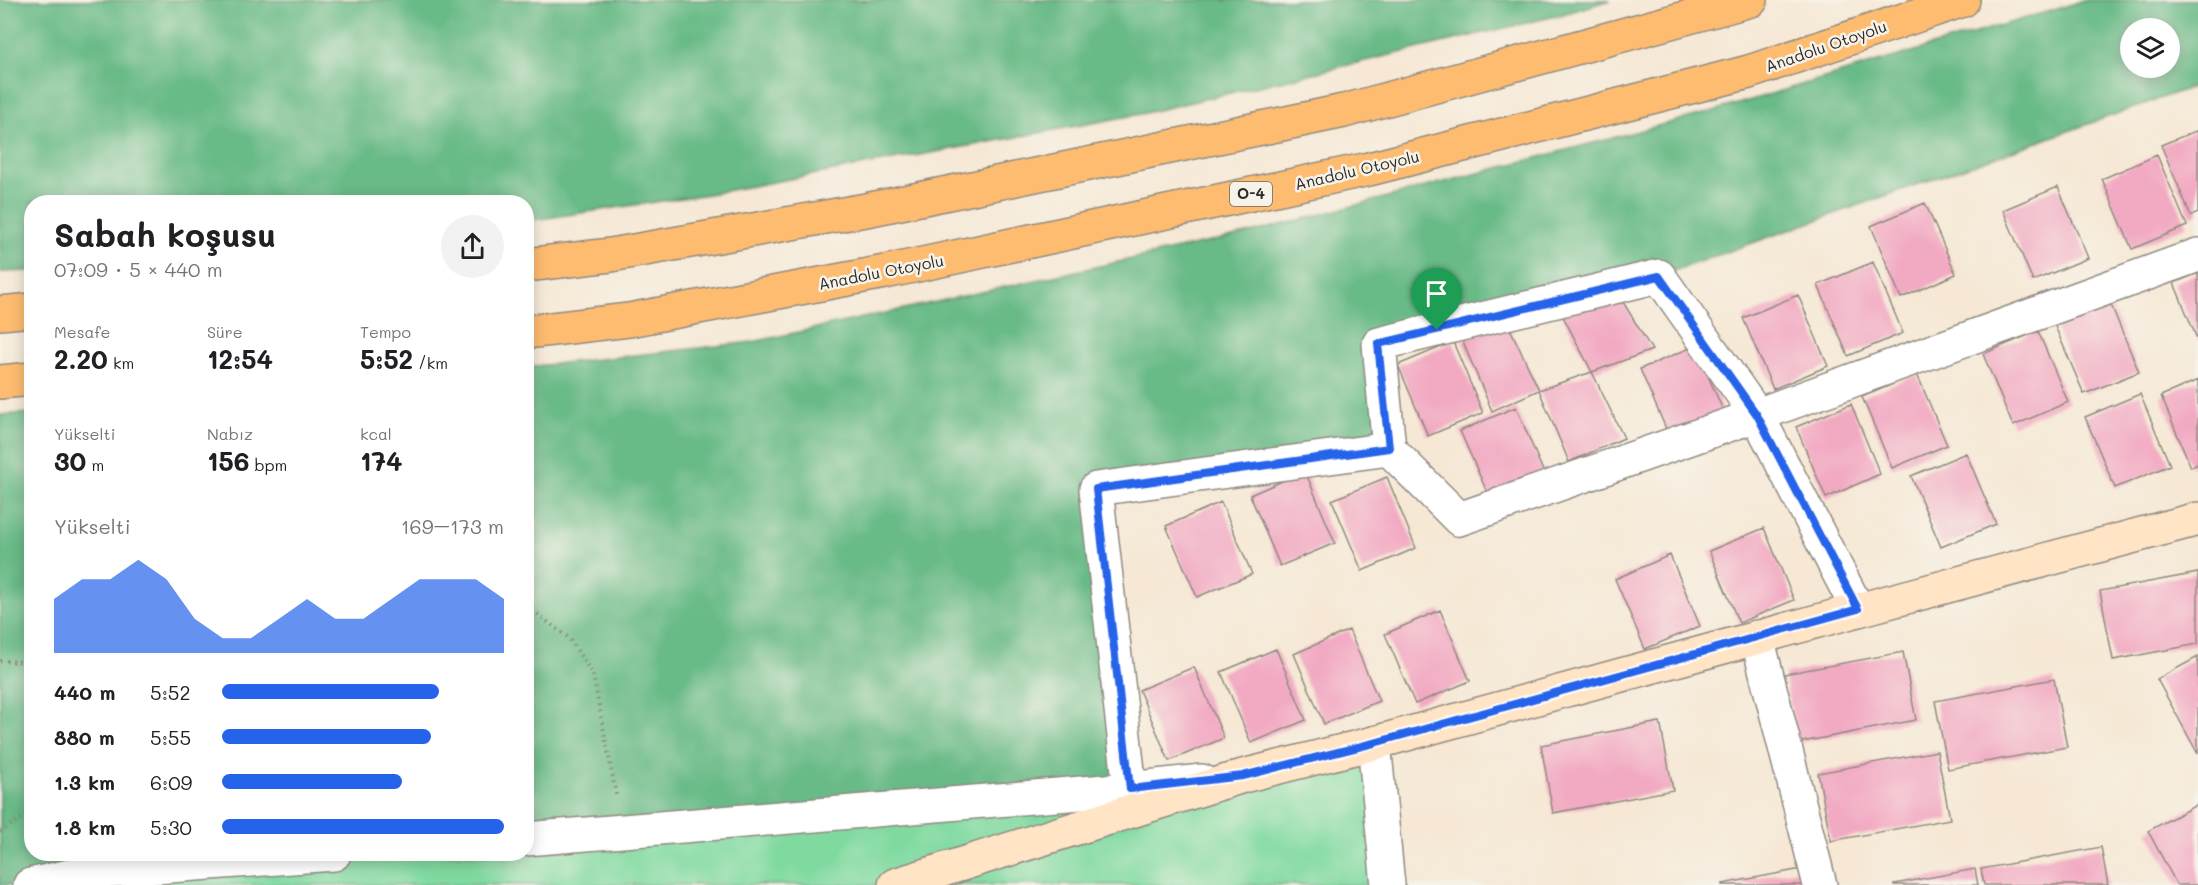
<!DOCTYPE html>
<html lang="tr">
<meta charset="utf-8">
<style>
body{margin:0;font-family:Mali,sans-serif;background:#f2f2f2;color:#202124;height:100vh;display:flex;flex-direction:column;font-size:22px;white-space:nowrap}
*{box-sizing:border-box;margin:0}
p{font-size:20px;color:#757577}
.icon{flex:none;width:33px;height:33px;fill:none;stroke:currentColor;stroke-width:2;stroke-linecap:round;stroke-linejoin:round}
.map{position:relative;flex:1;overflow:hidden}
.side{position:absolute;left:24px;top:195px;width:510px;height:666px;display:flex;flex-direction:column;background:#fff;border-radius:24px;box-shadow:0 3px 15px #0003}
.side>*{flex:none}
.controls{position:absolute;left:2120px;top:18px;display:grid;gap:12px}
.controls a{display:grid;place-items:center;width:60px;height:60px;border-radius:50%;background:#fff;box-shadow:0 3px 15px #0003;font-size:30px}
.pin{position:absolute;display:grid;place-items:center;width:51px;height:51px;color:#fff;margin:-62px -26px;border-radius:50% 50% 50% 0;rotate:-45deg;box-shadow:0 0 6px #0007}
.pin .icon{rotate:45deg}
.round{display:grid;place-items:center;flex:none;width:63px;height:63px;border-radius:32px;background:#f2f2f2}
.head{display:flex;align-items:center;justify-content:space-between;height:102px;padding:0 30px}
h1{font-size:33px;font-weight:700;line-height:45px}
.metrics{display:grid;grid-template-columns:repeat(3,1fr);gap:9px;height:102px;padding:6px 30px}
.metrics div{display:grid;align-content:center}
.metrics b{font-size:26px;font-weight:700}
.metrics small{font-size:16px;font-weight:400}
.metrics p{font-size:16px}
.chart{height:168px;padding:12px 30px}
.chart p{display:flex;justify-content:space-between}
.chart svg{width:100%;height:108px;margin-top:6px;fill:#2563eb;opacity:.7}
ul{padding:0 30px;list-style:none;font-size:20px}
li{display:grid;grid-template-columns:96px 72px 1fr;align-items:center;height:45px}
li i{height:15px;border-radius:8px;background:#2563eb}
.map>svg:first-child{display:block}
.green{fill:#80daa0;stroke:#568266;stroke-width:1.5}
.forest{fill:#68ba86;stroke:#4a7258;stroke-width:1.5;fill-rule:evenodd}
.building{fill:#f2aac3}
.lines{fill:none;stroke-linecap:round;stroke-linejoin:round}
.minor-casing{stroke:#908a80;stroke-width:36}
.secondary-casing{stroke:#908a80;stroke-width:36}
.motorway-casing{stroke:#908a80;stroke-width:36}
.path{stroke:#908a80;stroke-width:4;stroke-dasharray:1.5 4.5;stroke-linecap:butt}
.minor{stroke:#fff;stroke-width:33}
.secondary{stroke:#ffe4c6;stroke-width:33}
.motorway{stroke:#febc70;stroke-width:33}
.route-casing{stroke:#fff;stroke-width:12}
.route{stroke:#2563eb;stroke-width:8}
.labels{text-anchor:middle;stroke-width:5;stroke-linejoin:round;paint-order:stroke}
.shield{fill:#f7f3e8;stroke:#686764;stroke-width:1.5}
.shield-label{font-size:15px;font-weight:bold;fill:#2b2b2b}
.street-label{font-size:16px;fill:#2b2b2b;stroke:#f7f3e8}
</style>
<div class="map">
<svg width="2198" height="885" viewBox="0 0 2198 885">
<rect width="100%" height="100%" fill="#f7f3e8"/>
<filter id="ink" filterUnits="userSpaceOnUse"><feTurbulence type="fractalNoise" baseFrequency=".0167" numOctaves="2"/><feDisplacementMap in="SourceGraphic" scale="12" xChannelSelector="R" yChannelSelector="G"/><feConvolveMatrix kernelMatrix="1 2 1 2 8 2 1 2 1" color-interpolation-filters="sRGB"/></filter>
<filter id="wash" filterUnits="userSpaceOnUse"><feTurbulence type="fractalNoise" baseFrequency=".008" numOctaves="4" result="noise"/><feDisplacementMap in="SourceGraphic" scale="24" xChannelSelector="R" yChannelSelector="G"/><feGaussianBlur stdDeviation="1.35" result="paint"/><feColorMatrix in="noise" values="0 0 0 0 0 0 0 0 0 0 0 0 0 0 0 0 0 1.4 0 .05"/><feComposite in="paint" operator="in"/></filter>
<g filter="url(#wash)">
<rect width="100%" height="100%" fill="#f6e8d5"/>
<path class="green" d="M1374 743 1388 885H34L334 854H526L1130 789Z"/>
<path class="forest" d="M0 0H1610L1564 14 1141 114 709 194 527 221 526 202H32L31 271 0 272Z
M2086 0H2198V85L1659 276 1379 344 1389 449 1096 489 1130 789 527 839V367L753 342 1246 234 1707 113ZM2130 28H2169V68H2130Z
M31 413 32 854H334L30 885H0V415Z"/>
<g id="blocks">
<path class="building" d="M2198 130V213L2191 216 2161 145Z
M2157 155 2187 226 2132 249 2102 179Z
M2058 187 2088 258 2033 281 2003 210Z
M1925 203 1956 274 1901 298 1871 226Z
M1873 262 1903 333 1848 356 1818 285Z
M2198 273V341L2174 283Z
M1614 287 1652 350 1592 372 1555 301Z
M1798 295 1828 366 1773 389 1743 318Z
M2109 300 2139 372 2084 394 2054 324Z
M1507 322 1539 390 1492 411 1462 340Z
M2038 331 2068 402 2013 426 1983 354Z
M1453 342 1483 413 1428 436 1398 365Z
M1695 346 1726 417 1671 440 1640 369Z
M1592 372 1624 438 1569 462 1539 390Z
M1917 374 1947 445 1892 468 1862 397Z
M2198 380V464L2191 467 2161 396Z
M2140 394 2170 465 2115 488 2085 417Z
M1851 404 1880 474 1826 498 1796 427Z
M1516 407 1546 478 1491 501 1460 431Z
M1966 453 1996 524 1941 547 1911 476Z
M1305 471 1335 543 1280 566 1250 495Z
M1387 477 1416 548 1362 571 1332 500Z
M1221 502 1252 574 1197 597 1166 526Z
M1764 528 1794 600 1739 623 1709 551Z
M1670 555 1700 626 1645 649 1615 579Z
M2198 573V644L2113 660 2100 591Z
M1440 610 1470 681 1415 704 1385 634Z
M1349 630 1379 701 1324 724 1294 654Z
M1276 649 1306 720 1251 743 1221 672Z
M1903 652 1916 720 1797 743 1784 674Z
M2198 657V754L2157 679Z
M1194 667 1224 738 1169 761 1139 690Z
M2054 679 2067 747 1948 769 1935 701Z
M1660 722 1673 790 1553 813 1541 745Z
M1937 751 1950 819 1831 841 1818 773Z
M2198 804V885H2177L2148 831Z
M2101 847 2108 885H1984L1981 869Z
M1802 869 1805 885H1722V884Z
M1975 869 1978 885H1894V884Z"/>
</g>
</g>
<g filter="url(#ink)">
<use href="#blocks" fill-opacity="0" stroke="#908a80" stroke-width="1.5"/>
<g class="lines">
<defs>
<path id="minor" d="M1389 449 1379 344 1659 276 1757 415 1858 610
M1757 637 1820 885
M1374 743 1388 885
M1130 789 1096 489 1389 449 1459 519 1757 415 2198 255
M526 839 1130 789 1202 781
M30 885 86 872 334 854"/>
<path id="secondary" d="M895 885 1243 776 1374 743 1858 610 2198 519"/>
<path id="motorway" d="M526 265 611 255 866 210 1344 111 1751 0
M0 313 32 310
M526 332 629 320 885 272 1369 169 1749 72 1963 0
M0 382 32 379"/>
</defs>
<use href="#minor" class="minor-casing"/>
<use href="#secondary" class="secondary-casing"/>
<use href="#motorway" class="motorway-casing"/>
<path class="path" d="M526 611 536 613 570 639 593 675 617 799
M0 661 32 662
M0 832 32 812"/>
<use href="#minor" class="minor"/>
<use href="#secondary" class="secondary"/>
<use href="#motorway" class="motorway"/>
</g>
</g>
<g class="lines" filter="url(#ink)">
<defs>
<path id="route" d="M1659 276 1757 415 1858 609 1374 743 1243 776 1130 789 1096 489 1389 448 1378 344Z"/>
</defs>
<use href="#route" class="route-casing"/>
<use href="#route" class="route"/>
</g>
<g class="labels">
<rect class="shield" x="1230" y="182" width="42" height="24" rx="4.5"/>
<g class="shield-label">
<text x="1251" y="199">O-4</text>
</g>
<g class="street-label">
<text transform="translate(1826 46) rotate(-19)" y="6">Anadolu Otoyolu</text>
<text transform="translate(1357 170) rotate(-13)" y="6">Anadolu Otoyolu</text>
<text transform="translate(881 272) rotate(-11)" y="6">Anadolu Otoyolu</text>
</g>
</g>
</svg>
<div class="controls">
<a><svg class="icon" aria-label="layers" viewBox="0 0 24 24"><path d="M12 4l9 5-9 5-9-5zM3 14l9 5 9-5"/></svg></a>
</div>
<div class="pin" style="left:1437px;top:330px;background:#1e9e55"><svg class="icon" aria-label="arrive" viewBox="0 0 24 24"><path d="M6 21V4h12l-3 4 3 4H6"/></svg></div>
<section class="side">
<div class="head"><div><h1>Sabah koşusu</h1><p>07:09 · 5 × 440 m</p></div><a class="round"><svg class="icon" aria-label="share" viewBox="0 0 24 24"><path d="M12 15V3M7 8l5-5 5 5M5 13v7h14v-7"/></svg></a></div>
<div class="metrics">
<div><p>Mesafe</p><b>2.20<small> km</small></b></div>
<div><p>Süre</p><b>12:54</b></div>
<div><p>Tempo</p><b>5:52<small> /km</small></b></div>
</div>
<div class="metrics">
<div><p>Yükselti</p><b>30<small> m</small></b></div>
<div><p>Nabız</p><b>156<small> bpm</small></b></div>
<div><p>kcal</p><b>174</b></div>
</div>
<div class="chart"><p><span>Yükselti</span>169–173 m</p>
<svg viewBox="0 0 160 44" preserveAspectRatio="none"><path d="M0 44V22L10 14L20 14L30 6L40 14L50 30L60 38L70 38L80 30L90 22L100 30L110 30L120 22L130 14L140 14L150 14L160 22V44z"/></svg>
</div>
<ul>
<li><b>440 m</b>5:52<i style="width:77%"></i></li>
<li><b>880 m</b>5:55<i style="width:74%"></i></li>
<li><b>1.3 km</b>6:09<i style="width:64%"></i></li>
<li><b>1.8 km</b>5:30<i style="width:100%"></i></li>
</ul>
</section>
</div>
